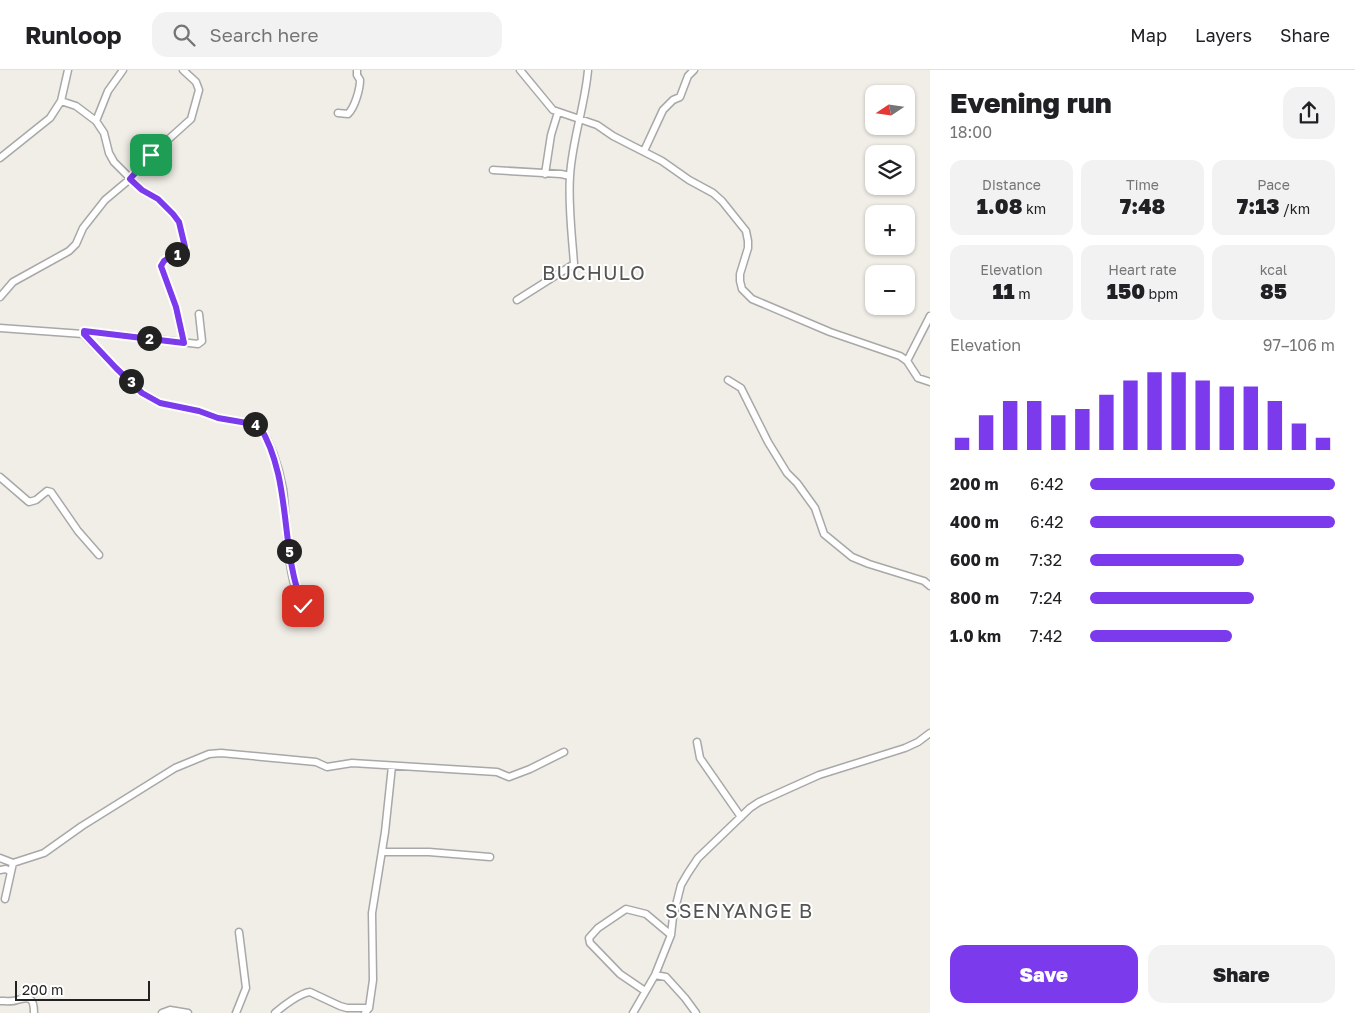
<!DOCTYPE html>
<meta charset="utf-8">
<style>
body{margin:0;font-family:"Golos Text",sans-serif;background:#f2f2f2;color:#202124;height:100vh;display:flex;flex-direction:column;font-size:19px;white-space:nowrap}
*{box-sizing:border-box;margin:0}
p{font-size:16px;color:#757577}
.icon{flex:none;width:28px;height:28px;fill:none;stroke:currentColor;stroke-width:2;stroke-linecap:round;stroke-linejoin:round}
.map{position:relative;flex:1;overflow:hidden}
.side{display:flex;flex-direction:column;background:#fff;width:425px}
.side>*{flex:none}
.needle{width:32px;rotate:257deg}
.fabs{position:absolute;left:865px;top:15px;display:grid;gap:10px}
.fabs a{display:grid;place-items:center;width:50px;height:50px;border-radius:10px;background:#fff;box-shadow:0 1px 4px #0004;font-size:25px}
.scale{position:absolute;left:15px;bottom:12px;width:135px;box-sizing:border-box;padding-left:5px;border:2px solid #212121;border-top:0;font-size:14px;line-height:18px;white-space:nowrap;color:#212121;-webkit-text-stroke:4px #fff;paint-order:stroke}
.pin{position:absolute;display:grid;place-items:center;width:42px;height:42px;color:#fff;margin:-21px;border-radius:10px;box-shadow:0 2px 8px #0006}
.km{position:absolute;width:25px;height:25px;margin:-12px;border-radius:50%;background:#222;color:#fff;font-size:14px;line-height:25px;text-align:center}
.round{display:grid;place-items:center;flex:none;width:52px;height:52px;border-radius:15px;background:#f2f2f2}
.overview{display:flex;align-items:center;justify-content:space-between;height:85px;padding:0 20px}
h1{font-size:28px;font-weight:800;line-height:38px}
.stats{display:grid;grid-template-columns:repeat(3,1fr);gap:8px;height:85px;padding:5px 20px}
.stats div{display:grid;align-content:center;border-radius:12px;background:#f2f2f2;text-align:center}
.stats b{font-size:21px;font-weight:800}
.stats small{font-size:14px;font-weight:400}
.stats p{font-size:14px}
.chart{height:140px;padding:10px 20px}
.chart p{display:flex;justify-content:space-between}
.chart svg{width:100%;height:90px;margin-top:5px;stroke:#7c3aed;stroke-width:6}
.primary-button{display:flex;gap:10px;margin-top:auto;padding:10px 20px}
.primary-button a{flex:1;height:58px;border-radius:15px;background:#7c3aed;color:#fff;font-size:20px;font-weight:800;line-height:58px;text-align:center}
.primary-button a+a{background:#f2f2f2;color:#202124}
ul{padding:0 20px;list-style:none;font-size:16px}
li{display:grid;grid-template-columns:80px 60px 1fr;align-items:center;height:38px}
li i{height:12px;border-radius:6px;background:#7c3aed}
header{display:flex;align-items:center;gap:30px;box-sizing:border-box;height:70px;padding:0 25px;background:#fff;border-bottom:1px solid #e0e0e0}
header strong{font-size:24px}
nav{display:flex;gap:28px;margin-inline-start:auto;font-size:18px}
.search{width:350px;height:45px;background:#f2f2f2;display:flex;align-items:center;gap:12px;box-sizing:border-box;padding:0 18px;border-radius:15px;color:#757577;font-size:19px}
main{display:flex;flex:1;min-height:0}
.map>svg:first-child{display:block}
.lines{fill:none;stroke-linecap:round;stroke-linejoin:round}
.minor-casing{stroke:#a8a8a8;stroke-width:9}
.minor{stroke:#fff;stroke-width:6}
.route-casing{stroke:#fff;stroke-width:10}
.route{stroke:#7c3aed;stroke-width:6}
.labels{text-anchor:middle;stroke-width:4;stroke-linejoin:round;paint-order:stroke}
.quarter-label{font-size:20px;letter-spacing:1px;fill:#545454;stroke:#fff}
</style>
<header>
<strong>Runloop</strong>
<div class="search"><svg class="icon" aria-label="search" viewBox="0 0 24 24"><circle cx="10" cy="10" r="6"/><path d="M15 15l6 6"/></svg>Search here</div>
<nav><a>Map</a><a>Layers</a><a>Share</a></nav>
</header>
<main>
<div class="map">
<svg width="930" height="943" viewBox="0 0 930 943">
<rect width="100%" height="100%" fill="#f1eee7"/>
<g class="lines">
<defs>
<path id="minor" d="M520 0 553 40 597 55 613 66 662 91 689 110 713 123 722 131 746 161 748 171V178L740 204V211L742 219 752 229 830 262 900 286 907 291 918 308 930 312
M61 31 76 36 96 51 104 63 109 83 114 92 142 120 158 129 173 144 179 152 185 177 164 191 161 196 176 237 184 273
M338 43 348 44C355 37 360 19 360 10L357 5V0
M96 51 108 21 123 0
M644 81 663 40 673 30 680 27 688 6 694 0
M0 88 50 48 61 31 68 0
M493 100 561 104 570 106
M545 104 551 65 558 42
M0 227 13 212 69 181 76 174 83 158 105 130 130 109 151 85 191 49 199 20 196 12 183 0
M517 230 574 194C572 165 568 135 570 106 572 70 585 36 588 0
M0 258 83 264 84 261 198 274 202 271 199 244
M83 264 116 298 142 323 160 333 199 341 218 348 259 355C271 374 279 397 283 419 287 447 286 524 308 541
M907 291 930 246
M728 310 741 318 768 372 787 403 797 413 815 438 824 464 852 487 869 494 924 511 930 516
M0 407 29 432 36 430 47 421 51 422 78 461 99 485
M697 672 700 688 741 747
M382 782H429L490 787
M0 788 13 793 44 783 82 756 175 698 209 684 221 683 316 692 327 697 352 693 497 702 509 707 530 699 564 682
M0 800 6 799 11 802
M5 829 13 793
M655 905 666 907 685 928 696 943
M645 921 620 904 590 873 589 868 598 858 626 839 646 844 671 865
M0 931C5 931 12 932 17 930 30 926 34 928 34 943
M162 943 170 940 188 943
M236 943 246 918 239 862
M275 943C283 936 300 923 310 922L340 936 347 938H369
M365 943 369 938 373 910 372 843 385 762 392 696
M633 943 655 905 671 865 673 847 681 815 688 803 698 788 750 738 759 732 819 705 905 678 918 672 930 663"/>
</defs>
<use href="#minor" class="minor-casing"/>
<use href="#minor" class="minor"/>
</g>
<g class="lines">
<defs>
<path id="route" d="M151 85 130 109 142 120 158 129 173 144 179 152 185 177 164 191 161 196 176 237 184 273 84 261V264L116 298 142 323 160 333 199 341 218 348 259 355C293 411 279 477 303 536"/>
</defs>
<use href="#route" class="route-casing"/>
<use href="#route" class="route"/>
</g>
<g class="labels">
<g class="quarter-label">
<text x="594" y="210">BUCHULO</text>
<text x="739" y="848">SSENYANGE B</text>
</g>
</g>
</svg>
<div class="fabs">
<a><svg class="needle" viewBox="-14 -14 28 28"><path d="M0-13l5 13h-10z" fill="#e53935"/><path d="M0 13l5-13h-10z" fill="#757577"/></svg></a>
<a><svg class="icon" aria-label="layers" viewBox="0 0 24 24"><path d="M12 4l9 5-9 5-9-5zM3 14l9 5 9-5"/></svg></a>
<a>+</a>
<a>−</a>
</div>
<div class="scale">200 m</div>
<div class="pin" style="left:151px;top:85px;background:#1e9e55"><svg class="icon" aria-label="arrive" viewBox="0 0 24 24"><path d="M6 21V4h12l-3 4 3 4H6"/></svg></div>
<div class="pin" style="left:303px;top:536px;background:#d93025"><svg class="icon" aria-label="check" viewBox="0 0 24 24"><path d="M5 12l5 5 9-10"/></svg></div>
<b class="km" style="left:177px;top:184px">1</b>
<b class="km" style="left:149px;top:268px">2</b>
<b class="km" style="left:131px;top:311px">3</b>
<b class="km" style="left:255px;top:354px">4</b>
<b class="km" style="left:289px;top:481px">5</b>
</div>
<section class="side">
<div class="overview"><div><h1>Evening run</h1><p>18:00</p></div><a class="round"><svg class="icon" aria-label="share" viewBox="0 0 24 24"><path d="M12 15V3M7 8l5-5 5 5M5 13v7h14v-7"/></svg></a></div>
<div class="stats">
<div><p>Distance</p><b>1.08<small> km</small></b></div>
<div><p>Time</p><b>7:48</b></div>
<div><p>Pace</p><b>7:13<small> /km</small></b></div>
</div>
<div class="stats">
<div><p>Elevation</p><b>11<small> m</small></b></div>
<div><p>Heart rate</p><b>150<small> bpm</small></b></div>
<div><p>kcal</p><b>85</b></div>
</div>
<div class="chart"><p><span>Elevation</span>97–106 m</p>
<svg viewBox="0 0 160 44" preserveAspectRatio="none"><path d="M5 44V38M15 44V27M25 44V20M35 44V20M45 44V27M55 44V24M65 44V17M75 44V10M85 44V6M95 44V6M105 44V10M115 44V13M125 44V13M135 44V20M145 44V31M155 44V38"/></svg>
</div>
<ul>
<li><b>200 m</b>6:42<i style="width:100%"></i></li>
<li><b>400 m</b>6:42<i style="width:100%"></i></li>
<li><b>600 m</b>7:32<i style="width:63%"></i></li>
<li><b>800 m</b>7:24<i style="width:67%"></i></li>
<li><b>1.0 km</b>7:42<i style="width:58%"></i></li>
</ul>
<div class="primary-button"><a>Save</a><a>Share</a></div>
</section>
</main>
